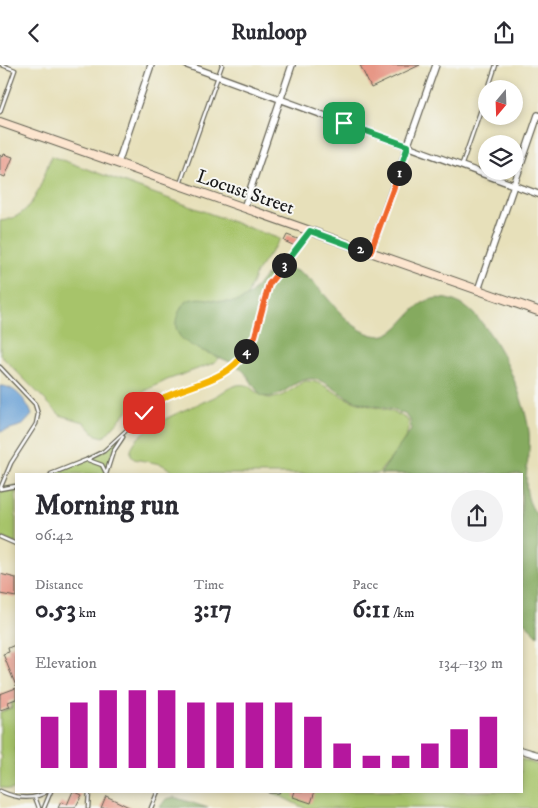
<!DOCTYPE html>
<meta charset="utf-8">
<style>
body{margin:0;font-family:"IM FELL DW Pica",serif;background:#f2f2f3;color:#2b2b33;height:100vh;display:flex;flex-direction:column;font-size:19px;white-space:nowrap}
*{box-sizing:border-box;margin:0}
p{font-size:16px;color:#7c7c81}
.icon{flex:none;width:28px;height:28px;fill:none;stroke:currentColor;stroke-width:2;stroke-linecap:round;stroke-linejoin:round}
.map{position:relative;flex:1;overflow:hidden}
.details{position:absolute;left:15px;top:408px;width:508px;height:320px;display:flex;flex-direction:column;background:#fff;border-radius:0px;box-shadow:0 2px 8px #0003}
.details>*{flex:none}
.needle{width:32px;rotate:199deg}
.fabs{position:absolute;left:478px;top:15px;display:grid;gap:10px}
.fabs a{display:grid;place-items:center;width:45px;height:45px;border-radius:50%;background:#fff;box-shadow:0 2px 8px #0003;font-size:25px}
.pin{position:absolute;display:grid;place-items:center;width:42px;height:42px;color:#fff;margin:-21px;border-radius:10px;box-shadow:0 2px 8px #0006}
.km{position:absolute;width:25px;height:25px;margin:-12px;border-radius:50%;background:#222;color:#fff;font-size:14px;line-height:25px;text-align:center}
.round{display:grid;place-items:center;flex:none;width:52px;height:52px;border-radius:26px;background:#f2f2f3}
.overview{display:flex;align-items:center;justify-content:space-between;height:85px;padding:0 20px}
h1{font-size:28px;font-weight:800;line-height:38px}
.metrics{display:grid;grid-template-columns:repeat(3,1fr);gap:8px;height:85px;padding:5px 20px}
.metrics div{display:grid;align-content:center}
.metrics b{font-size:25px;font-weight:800}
.metrics small{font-size:14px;font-weight:400}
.metrics p{font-size:14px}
.chart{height:140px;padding:10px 20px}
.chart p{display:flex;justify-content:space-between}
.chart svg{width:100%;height:90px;margin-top:5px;stroke:#b5179e;stroke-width:6}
header{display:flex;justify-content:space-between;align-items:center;height:65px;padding:0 20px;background:#fff;font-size:22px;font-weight:800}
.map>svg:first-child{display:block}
.green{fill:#a7c46b;stroke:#627044}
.forest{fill:#85aa5f;stroke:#50633e}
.water{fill:#659ed4;stroke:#405d78}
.building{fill:#e79786}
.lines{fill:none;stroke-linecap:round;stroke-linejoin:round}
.lane-casing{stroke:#636153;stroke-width:5}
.street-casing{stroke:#636153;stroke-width:8}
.secondary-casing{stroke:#636153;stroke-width:10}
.lane{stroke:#fff;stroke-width:2.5}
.street{stroke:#fff;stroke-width:5.5}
.secondary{stroke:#fce5cf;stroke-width:8}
.split-1-casing{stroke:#fff;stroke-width:10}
.split-2-casing{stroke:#fff;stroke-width:10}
.split-3-casing{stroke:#fff;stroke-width:10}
.split-4-casing{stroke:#fff;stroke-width:10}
.split-5-casing{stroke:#fff;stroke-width:10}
.split-6-casing{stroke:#fff;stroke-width:10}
.split-1{stroke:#22a559;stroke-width:6}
.split-2{stroke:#f0652b;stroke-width:6}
.split-3{stroke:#22a559;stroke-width:6}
.split-4{stroke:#f0652b;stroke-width:6}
.split-5{stroke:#f5b400;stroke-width:6}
.split-6{stroke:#f5b400;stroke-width:6}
.labels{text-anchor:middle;stroke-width:4;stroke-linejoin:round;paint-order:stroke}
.street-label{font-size:19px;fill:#1c1c1c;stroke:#f6f6f2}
</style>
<header><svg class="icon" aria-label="back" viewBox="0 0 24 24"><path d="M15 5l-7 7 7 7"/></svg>Runloop<svg class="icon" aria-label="share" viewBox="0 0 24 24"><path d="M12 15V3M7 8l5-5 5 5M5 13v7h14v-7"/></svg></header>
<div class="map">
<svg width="538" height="743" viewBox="0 0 538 743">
<rect width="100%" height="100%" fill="#f6f6f2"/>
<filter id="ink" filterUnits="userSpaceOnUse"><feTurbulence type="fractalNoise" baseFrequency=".02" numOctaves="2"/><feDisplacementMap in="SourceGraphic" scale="10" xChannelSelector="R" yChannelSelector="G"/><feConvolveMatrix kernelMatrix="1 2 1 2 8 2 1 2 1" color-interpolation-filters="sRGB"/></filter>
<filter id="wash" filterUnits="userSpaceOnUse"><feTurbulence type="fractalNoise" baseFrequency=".0096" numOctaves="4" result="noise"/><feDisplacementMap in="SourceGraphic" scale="20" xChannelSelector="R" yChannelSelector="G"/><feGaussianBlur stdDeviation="1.12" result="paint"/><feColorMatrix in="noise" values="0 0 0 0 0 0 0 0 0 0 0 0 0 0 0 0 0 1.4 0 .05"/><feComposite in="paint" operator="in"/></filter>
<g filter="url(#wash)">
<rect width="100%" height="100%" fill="#e7e0ba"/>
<path class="green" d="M51 91 280 174 256 208 225 288 214 298 167 315 145 326 104 372 96 370 84 357 60 350 0 290V156C34 153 41 118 51 91Z
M305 316C323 315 333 328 348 334 367 343 391 342 408 355 413 373 388 395 378 409H178L161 399 134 394 131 391C126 365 193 342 210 334 223 329 234 315 249 321 272 343 281 331 305 316Z
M128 365 113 387 106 409H51C80 398 105 387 128 365Z
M16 421V479L0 472V424Z
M16 636V723L10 725 0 722V695L2 693 0 687V647L12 643 11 639Z
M521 694 538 700V743H304L270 726H521Z"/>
<path class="forest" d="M288 203C321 210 338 261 373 270 406 278 409 220 454 236 491 248 525 331 529 367 532 396 516 426 538 451V571L521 554V409H380L411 365 410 355 406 350C388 341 367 342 349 333 336 327 324 312 308 314 290 317 281 336 262 331 253 323 250 311 240 303 217 285 152 283 185 237 202 227 220 241 238 236 262 229 253 207 288 203Z
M174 732 208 743H159L166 734Z"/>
<path class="water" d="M0 321C14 320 28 337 32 350L23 360 0 367Z"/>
<g id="blocks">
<path class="building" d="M360 0H420L371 23Z
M4 89 13 92 5 112 0 110V90L3 92Z
M287 170 298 174 295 181 284 176Z
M0 509 16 513V532L0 529Z
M15 580 16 583V621L3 589 9 587 8 583Z
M16 623V634L8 637 10 642 0 645V629Z
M73 726 82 730 75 743H58L61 737 67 740Z
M295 726H315L311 738 293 732Z
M106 731 131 743H101Z"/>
</g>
</g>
<g filter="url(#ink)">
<use href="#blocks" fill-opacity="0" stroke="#636153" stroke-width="1"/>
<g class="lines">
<defs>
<path id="lane" d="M488 24 496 0
M0 47 15 5 2 0
M462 99 486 30
M180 119 222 0
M0 302 35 339 38 349 36 359 11 398 0 424
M88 395 102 400 106 408
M51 409 86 395 104 386 159 335 218 312 237 298 255 271 269 219 310 167
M106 409 113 387 123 372
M0 424 16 421
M0 472 16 479
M0 726C15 733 33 736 48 726
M270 726H278
M35 732 39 743
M44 743 51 726
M88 743 89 726
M151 743 158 726"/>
<path id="street" d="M187 0 538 129
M118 98 151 0
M244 143 292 0
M370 188 436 0
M478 225 538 50
M521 685 538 690"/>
<path id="secondary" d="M0 57 538 246"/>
</defs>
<use href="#lane" class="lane-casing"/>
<use href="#street" class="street-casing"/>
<use href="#secondary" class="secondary-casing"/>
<use href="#lane" class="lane"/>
<use href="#street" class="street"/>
<use href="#secondary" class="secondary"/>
</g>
</g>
<g class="lines" filter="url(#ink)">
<defs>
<path id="split-1" d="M344 58 408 81 399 108"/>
<path id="split-2" d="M360 184 370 188 399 108"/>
<path id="split-3" d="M284 200 310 166 360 184"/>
<path id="split-4" d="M246 286 255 271 269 219 284 200"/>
<path id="split-5" d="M165 332C194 318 227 316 246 286"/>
<path id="split-6" d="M144 348 165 332"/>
</defs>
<use href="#split-1" class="split-1-casing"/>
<use href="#split-2" class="split-2-casing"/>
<use href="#split-3" class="split-3-casing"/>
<use href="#split-4" class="split-4-casing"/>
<use href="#split-5" class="split-5-casing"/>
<use href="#split-6" class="split-6-casing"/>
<use href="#split-1" class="split-1"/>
<use href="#split-2" class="split-2"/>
<use href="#split-3" class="split-3"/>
<use href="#split-4" class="split-4"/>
<use href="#split-5" class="split-5"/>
<use href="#split-6" class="split-6"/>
</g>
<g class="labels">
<g class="street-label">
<text transform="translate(246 126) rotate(19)" y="7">Locust Street</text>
</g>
</g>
</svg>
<div class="fabs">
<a><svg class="needle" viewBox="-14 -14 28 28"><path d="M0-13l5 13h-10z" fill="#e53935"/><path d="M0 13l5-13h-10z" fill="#7c7c81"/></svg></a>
<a><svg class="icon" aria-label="layers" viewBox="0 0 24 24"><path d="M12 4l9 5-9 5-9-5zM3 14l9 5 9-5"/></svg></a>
</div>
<div class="pin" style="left:344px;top:58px;background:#1e9e55"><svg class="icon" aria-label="arrive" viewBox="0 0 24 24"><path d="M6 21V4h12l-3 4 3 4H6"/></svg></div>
<div class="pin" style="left:144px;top:348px;background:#d93025"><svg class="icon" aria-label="check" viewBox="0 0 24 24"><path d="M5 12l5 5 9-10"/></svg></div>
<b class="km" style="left:399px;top:108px">1</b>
<b class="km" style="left:360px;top:184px">2</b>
<b class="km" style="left:284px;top:200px">3</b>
<b class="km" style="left:246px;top:286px">4</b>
<section class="details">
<div class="overview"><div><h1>Morning run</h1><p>06:42</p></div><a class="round"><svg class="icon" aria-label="share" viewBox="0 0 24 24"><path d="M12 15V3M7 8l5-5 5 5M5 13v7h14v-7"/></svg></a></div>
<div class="metrics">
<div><p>Distance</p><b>0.53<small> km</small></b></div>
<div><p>Time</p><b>3:17</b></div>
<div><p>Pace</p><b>6:11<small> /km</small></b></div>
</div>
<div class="chart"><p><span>Elevation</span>134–139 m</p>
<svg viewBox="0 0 160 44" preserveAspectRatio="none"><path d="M5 44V19M15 44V12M25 44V6M35 44V6M45 44V6M55 44V12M65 44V12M75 44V12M85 44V12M95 44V19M105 44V32M115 44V38M125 44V38M135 44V32M145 44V25M155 44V19"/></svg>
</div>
</section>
</div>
